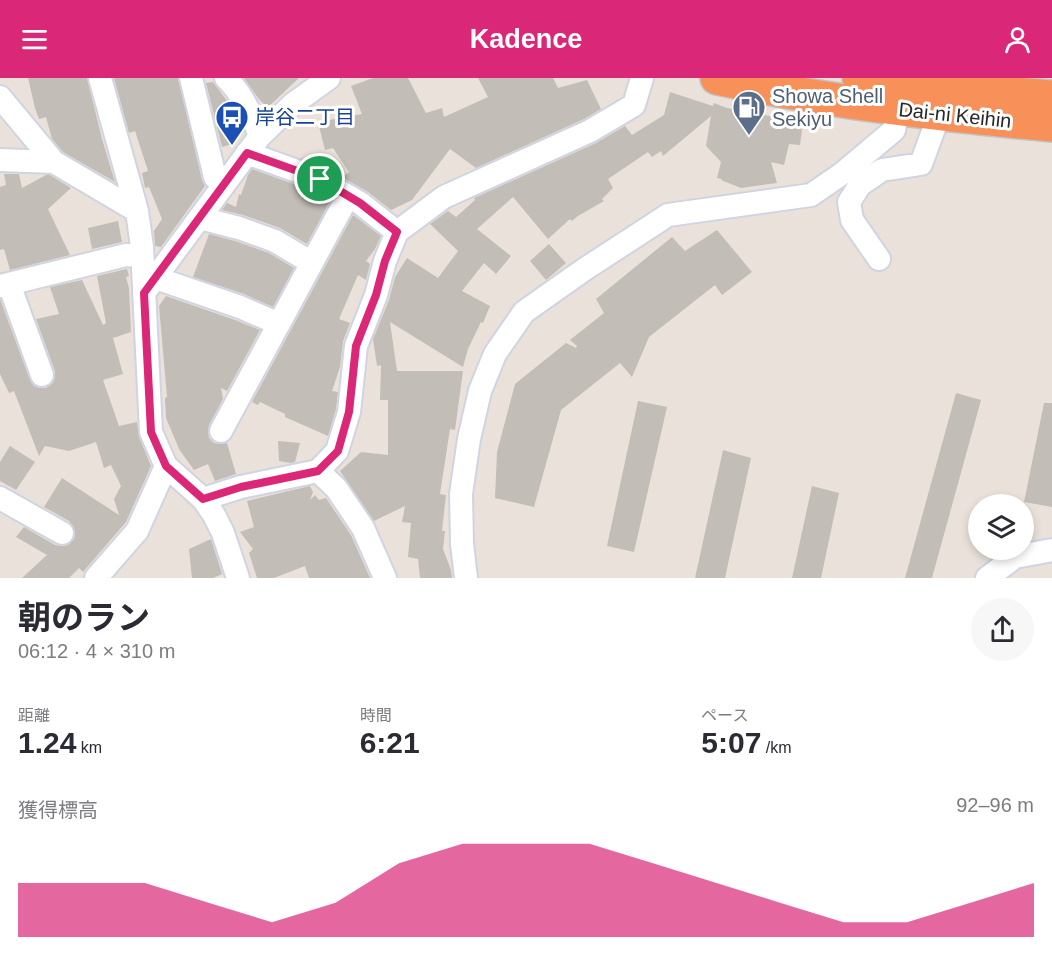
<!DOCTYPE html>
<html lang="ja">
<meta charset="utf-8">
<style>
body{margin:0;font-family:Helvetica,"Noto Sans JP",sans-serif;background:#f7f7f7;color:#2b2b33;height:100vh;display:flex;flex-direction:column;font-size:22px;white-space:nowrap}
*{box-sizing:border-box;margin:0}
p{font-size:20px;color:#7c7c81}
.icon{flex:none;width:33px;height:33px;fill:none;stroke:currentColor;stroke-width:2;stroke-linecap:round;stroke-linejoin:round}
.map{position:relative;height:500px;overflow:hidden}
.sheet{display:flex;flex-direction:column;background:#fff;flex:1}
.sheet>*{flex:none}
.fabs{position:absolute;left:968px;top:416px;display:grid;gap:12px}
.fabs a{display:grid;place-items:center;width:66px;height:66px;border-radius:50%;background:#fff;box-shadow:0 3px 9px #0003;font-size:30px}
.pin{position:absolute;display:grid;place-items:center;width:51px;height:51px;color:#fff;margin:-26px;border:3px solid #fff;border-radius:50%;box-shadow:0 2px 6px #0007}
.round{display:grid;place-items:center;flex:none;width:63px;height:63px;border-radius:32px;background:#f7f7f7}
.summary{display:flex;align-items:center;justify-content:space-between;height:102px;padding:0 18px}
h1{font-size:33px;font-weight:700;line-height:45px}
.stats{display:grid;grid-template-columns:repeat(3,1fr);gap:9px;height:102px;padding:6px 18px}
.stats div{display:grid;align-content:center}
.stats b{font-size:30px;font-weight:700}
.stats small{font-size:16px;font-weight:400}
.stats p{font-size:16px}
.chart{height:168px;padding:12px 18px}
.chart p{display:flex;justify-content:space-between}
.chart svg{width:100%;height:108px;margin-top:6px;fill:#db2777;opacity:.7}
header{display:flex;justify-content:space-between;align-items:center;height:78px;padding:0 18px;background:#db2777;color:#fff;font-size:27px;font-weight:700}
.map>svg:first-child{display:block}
.building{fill:#c2bdb6}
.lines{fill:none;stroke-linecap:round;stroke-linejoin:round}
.minor-casing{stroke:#d0d4e1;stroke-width:26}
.highway-casing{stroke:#c3c3c3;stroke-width:36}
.minor{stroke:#fff;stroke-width:22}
.highway{stroke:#f79159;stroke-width:33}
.route-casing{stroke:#fff;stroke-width:12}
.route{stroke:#db2777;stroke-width:8}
.labels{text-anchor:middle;stroke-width:6;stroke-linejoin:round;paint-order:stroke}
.service-label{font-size:20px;fill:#4e5e75;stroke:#fff;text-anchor:start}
.street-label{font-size:20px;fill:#282828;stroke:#fff}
.transit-label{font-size:20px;fill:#164399;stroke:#fff;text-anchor:start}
</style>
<header><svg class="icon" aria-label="menu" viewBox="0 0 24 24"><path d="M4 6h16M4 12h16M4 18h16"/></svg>Kadence<svg class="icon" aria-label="person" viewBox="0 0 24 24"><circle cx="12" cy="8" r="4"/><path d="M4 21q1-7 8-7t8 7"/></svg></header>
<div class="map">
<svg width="1052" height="500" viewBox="0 0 1052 500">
<rect width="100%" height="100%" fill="#eae2da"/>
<path class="building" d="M28 0H87L102 61 115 104 63 74 52 61 46 39 39 41 35 30Z
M114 0H178L202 102 205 108 161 169 155 168 154 153 162 141 149 109 145 110 142 95 148 93 135 53 129 55Z
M244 0H299L264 33 263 30 264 26 258 20Z
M373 0H408L426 35 442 30 444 39 488 19 478 0H553L558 10 587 2 601 31 584 41 476 90 450 71 412 122 391 132 368 114 342 99 349 94 333 70 325 72 318 44 362 36 351 8Z
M213 4 230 27 242 49 239 50V53L235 60 231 62 232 66 222 69 206 5Z
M670 14 713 28 714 25 727 30 803 44 800 67 789 66 784 87 771 84 777 105 741 110 721 102 722 101 717 100 721 84 706 68 711 38 663 78 661 73 652 79 648 74 608 101 613 110 602 121 604 123 578 138 572 143 570 141 548 161 513 119 477 151 511 178 496 196 484 185 462 213 490 228 483 245 481 244 468 271 463 289 390 244 397 293H463L455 352 450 351 440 416 446 417 442 453H445L443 471 451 492 452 500H420L418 481 408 479 411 445 402 444 405 428 374 443 340 393 361 374 388 377V322H380L381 287 377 288 373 261 389 222 395 199 407 180 438 200 458 173 430 146 448 133 456 139 475 122 474 120 596 65 625 48 632 57 664 37Z
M252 91 313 113 330 123 307 166 280 150 243 137 222 132 227 125 236 129 239 116 241 117 248 97Z
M4 96H19L22 110 46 97H50L71 110 48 131 70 177 10 192 4 171 0 172V109L6 107Z
M353 137 381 158 375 171 366 183 370 186 366 202 358 197 339 241 350 245 343 263 340 289 332 313 338 314 336 331 328 358 285 339V336L260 324 258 327 252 324Z
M118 143 122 164 92 171 88 150Z
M717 152 752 194 722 217 715 207 649 259 632 299 620 285 561 332 534 429 495 420 497 374 515 306 566 265 576 270 577 268 570 262 604 235 596 221 672 159 685 173Z
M209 156 235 163 269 175 294 190 273 229 244 216 193 199Z
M549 166 566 185 546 202 530 183Z
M127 191 129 198 126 199 129 210 131 254 113 260 123 296 103 302 119 348 137 344 139 359 151 388 126 444 83 494 79 490 69 500H22L47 477 16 459 24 449 55 467 62 468 68 467 74 461 75 454 73 448 69 443 44 429 62 400 119 437 114 421 121 408 111 387 104 390 96 364 69 373 45 368 39 378 14 313 9 315 0 296V221L30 302 34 308 40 310H46L53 305 55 299V293L36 241 59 236 50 209 82 202 103 247 106 245 97 198Z
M166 218 235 242 260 252 227 313 221 310 223 321 209 347 208 353 209 360 214 365 221 366 227 365 236 396 215 403 208 386 194 392 179 371 166 340 165 320 167 319 159 228Z
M956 315 981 322 932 500H905Z
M638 323 667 329 634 474 607 468Z
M1044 325H1052V429L1024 424Z
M278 363 300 365 295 384 291 385 279 383Z
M10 368 35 384 16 412 0 403V384Z
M723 372 751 380 725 500H695Z
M310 408 313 414 310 422 315 417 319 422 326 420 351 457 370 500H309L305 488 274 500H257L249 475 253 471 240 454 254 449 247 423Z
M812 408 839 415 821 500H792Z
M211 461 222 496 213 500H192L189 471Z"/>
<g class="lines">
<defs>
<path id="minor" d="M100 0 137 133 142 169 151 354 166 388 203 421 214 437 223 455 238 500
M191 0 215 99 224 107
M226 0C242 15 252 37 260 58
M0 19 54 84 137 133
M247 75 319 101 360 125 397 154
M0 82 54 84
M200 140 239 150 275 163 312 185
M879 181 852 142 849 124 860 107 882 92 921 86 939 37
M156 200 240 229 279 246
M9 206 42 297
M0 208 126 177 142 178
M144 215 260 58 293 26 329 0
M221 353 348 118
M318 393 336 410 363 450 385 500
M0 420 62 455
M203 421 241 409 318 393 337 373 349 334 356 268 376 217 385 183 397 154 444 119 590 53 634 27 642 0
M96 500 137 453 166 388
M466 500 462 466 461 416 469 361 480 313 495 276 524 234 585 191 668 137 811 117 843 95 894 52 898 31
M987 500 1015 479 1052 472"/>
<path id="highway" d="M717 0C828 24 940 37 1052 47
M859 0 934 9 1052 19"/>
</defs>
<use href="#minor" class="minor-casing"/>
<use href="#highway" class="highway-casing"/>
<use href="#minor" class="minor"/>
<use href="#highway" class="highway"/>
</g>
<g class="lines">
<defs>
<path id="route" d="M247 75 320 101 360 125 397 154 385 183 376 217 356 268 349 334 338 373 318 393 241 409 203 421 166 388 151 354 144 215Z"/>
</defs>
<use href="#route" class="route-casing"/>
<use href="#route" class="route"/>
</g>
<defs>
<symbol id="fuel-pin" viewBox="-11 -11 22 30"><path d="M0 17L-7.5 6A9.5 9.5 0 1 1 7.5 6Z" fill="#5c6f8a" stroke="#fff"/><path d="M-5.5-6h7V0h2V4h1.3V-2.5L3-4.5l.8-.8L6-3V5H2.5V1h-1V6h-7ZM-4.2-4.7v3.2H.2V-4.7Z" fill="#fff"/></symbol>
<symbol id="bus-pin" viewBox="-11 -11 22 30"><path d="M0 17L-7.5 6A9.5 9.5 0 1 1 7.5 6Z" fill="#1a4fb4" stroke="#fff"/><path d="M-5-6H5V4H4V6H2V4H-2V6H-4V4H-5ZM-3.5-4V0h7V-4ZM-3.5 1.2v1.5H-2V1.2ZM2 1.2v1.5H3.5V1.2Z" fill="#fff"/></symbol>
</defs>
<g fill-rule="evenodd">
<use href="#fuel-pin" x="730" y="10" width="38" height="52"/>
<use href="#bus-pin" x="213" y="20" width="38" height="52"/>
</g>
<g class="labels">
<g class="service-label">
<text x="772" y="25">Showa Shell<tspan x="772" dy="23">Sekiyu</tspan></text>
</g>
<g class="street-label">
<text transform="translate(955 37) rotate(6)" y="7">Dai-ni Keihin</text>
</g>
<g class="transit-label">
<text x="255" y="46">岸谷二丁目</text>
</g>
</g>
</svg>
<div class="fabs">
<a><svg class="icon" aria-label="layers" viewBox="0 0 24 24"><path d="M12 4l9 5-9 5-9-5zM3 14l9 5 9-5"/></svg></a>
</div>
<div class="pin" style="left:320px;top:101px;background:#1e9e55"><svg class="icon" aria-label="arrive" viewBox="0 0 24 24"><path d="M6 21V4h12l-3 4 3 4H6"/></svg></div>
</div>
<section class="sheet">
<div class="summary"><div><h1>朝のラン</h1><p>06:12 · 4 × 310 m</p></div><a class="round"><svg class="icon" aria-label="share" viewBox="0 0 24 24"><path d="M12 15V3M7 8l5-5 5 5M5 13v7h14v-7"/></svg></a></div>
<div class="stats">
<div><p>距離</p><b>1.24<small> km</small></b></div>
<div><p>時間</p><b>6:21</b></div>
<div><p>ペース</p><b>5:07<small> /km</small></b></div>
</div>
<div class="chart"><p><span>獲得標高</span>92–96 m</p>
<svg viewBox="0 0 160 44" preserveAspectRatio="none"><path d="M0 44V22L10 22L20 22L30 30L40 38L50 30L60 14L70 6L80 6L90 6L100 14L110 22L120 30L130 38L140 38L150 30L160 22V44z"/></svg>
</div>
</section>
